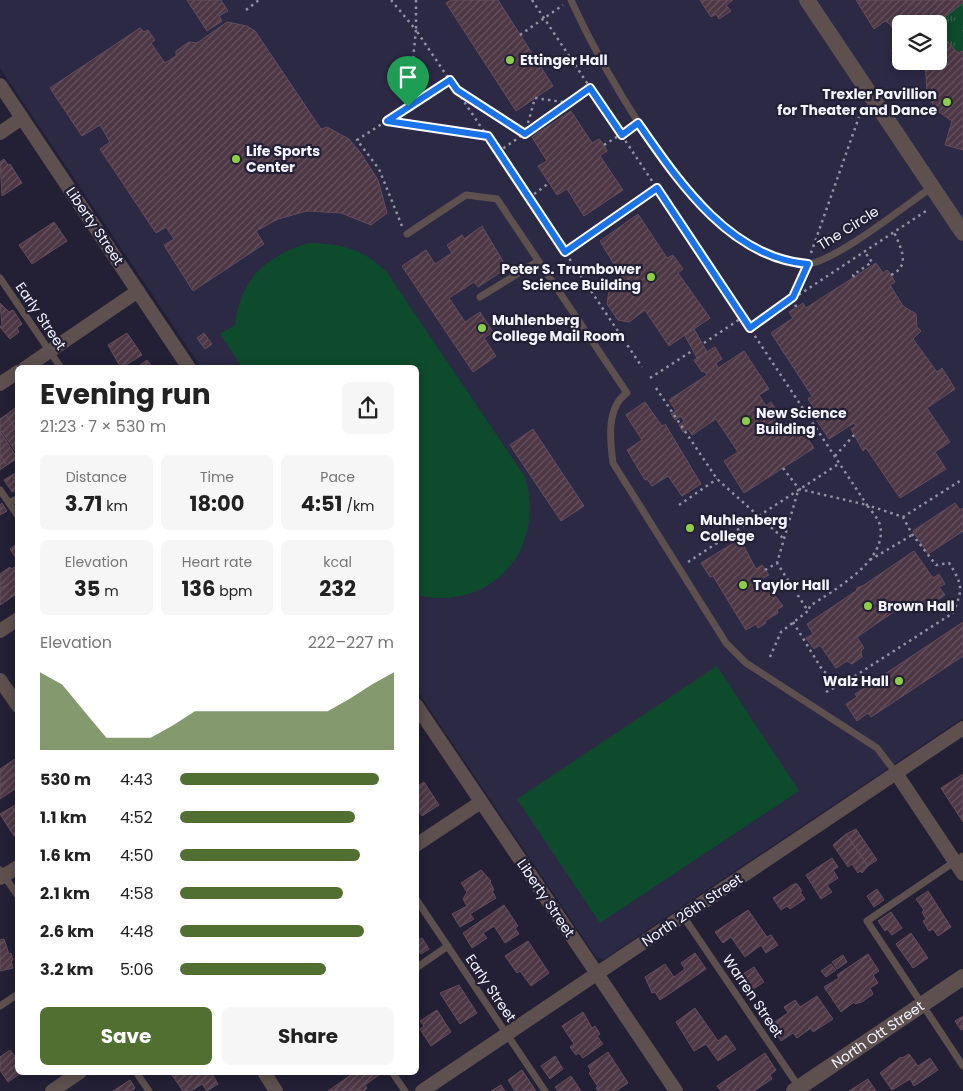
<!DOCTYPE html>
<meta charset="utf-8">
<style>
body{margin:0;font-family:Poppins,sans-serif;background:#f6f6f6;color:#222;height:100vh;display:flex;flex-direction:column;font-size:19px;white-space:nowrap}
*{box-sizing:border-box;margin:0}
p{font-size:16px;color:#767676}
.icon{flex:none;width:28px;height:28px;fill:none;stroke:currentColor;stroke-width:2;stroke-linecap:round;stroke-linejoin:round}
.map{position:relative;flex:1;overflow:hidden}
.drawer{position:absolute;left:15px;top:365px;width:404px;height:710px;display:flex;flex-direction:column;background:#fff;border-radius:8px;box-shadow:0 2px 12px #0003}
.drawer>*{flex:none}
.controls{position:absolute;left:892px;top:15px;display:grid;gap:10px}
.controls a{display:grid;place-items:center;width:55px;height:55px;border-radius:8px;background:#fff;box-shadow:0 2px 12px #0003;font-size:25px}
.pin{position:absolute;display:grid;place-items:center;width:42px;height:42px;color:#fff;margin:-51px -21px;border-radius:50% 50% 50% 0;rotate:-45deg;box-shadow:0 0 5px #0007}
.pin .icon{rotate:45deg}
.round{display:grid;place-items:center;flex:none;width:52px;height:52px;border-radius:8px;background:#f6f6f6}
.summary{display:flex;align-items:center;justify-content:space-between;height:85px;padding:0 25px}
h1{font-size:28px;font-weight:700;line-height:38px}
.stats{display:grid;grid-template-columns:repeat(3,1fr);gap:8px;height:85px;padding:5px 25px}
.stats div{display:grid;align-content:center;border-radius:8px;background:#f6f6f6;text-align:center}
.stats b{font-size:21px;font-weight:700}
.stats small{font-size:14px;font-weight:400}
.stats p{font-size:14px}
.chart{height:140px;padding:10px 25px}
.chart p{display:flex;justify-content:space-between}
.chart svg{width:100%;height:90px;margin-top:5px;fill:#526f32;opacity:.7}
.action{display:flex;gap:10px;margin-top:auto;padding:10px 25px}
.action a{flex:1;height:58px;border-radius:8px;background:#526f32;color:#fff;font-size:20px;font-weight:700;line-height:58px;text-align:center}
.action a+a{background:#f6f6f6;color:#222}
ul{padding:0 25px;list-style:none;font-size:16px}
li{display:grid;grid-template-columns:80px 60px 1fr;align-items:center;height:38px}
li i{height:12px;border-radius:6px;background:#526f32}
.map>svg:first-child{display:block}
.built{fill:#2c2945;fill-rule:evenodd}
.grass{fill:url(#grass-tufts)}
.pitch{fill:#0e4b2d}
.building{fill:url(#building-hatch);stroke:#644d5c}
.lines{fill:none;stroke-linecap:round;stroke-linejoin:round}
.path{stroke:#9291a1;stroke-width:2.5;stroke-dasharray:2.5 4;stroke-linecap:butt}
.service{stroke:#5d504e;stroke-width:7}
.minor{stroke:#5d504e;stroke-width:14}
.tertiary{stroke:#5d504e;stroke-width:16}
.route-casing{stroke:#fff;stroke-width:10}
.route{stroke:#1a73e8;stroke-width:6}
.poi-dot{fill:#8cce45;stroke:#232036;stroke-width:2}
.labels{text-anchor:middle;stroke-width:4.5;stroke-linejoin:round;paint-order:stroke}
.poi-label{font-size:14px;font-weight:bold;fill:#f3f3ff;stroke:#232036;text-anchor:start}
.street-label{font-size:14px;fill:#f3f3ff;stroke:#232036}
</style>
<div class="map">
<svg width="963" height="1091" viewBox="0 0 963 1091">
<defs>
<pattern id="grass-tufts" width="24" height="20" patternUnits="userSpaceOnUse" patternTransform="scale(1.25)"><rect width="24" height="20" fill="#0e4b2d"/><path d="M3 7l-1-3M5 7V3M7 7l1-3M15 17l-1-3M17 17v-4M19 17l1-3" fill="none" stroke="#32654c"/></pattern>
<pattern id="building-hatch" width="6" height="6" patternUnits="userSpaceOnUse" patternTransform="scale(1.25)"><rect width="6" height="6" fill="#4d3745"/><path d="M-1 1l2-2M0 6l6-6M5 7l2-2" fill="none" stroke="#675461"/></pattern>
</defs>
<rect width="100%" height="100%" fill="#232036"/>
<path class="built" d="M0 0H963V718L604 959 596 957 416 689V368L201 367 0 68ZM901 24H939V61H901Z"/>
<path class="grass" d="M963 3V51L958 53 945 39 939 40V24H936Z"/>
<path class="pitch" d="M309 243C343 244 360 248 386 271L525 477C547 550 490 613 416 595V368L242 367 220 334 235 325C240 279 266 256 309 243Z
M717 666 799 791 600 923 517 799Z"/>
<path class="building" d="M187 0H221L228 11 219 16 222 21 207 31Z
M451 0H498L553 86 516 111 446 3Z
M700 0H733L726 5 731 11 719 19 716 14 711 17Z
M856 0H963V3L936 24H901V47L892 52 895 33 890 24 885 21 874 29Z
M227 22 247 26 255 31 321 129 327 127 349 139 360 152 378 180 387 213 371 225 341 213 307 211 278 219 256 231 264 244 193 291 164 245 174 239 166 227 156 233 100 149 110 142 100 125 82 136 50 88 140 28 144 32 148 30 155 40 151 43 165 63 176 56V51L189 42 197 43Z
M945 39 958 53 963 51V150L945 145 952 121 936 110 927 94 925 61H939V40Z
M571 111 592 143 599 139 604 145 607 151 600 156 623 190 584 216 567 189 557 195 538 166 547 161 532 137Z
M4 159 8 165 10 164 22 183 2 196 0 162Z
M638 214 667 258 673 255 683 269 678 273 710 318 669 346 645 310 629 322 618 320 607 304 609 291 624 281 600 241Z
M54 222 67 241 32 264 19 245Z
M482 226 507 268 478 287 474 282 449 298 465 322 480 312 493 332 484 338 496 356 473 372 402 266 426 250 435 264 452 253 447 245 462 235 464 239Z
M876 263 883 273 887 270 891 275 895 282 890 285 903 306 916 314 917 327 921 331 913 339 937 372 942 368 955 389 927 408 950 442 935 452 946 469 900 498 866 448 863 451 851 429 856 426 854 423 829 439 816 419 819 417 808 399 812 396 771 333 793 318 789 312 803 303 806 308Z
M0 303 9 312 13 310 22 324 17 328 19 332 10 339 0 327 2 325Z
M694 329 707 352 697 358 684 334Z
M127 333 142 355 121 368 108 345Z
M204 333 212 344 205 349 197 338Z
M715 347 722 359 716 363 718 368 744 351 769 389 759 395 766 406 771 402 779 414 773 417 780 428 791 421 797 432 801 429 814 448 744 493 724 461 738 452 716 419 692 435 688 429 683 432 679 425 684 421 681 416 675 420 671 414 676 411 669 400 707 375 704 371 702 372 694 360Z
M147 360 152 367 136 368Z
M645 402 662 426 665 424 701 484 682 496 668 476 652 486 647 479 645 480 627 450 642 440 626 415Z
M15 408 18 412V432L6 415Z
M6 415 18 432V455L0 429V419Z
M533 429 584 506 561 521 510 445Z
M0 431 16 456V459L7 465 0 455Z
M0 455 7 465 0 470Z
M18 472V483L12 475Z
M12 475 18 483V489L12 492 4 480Z
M2 503 7 511 0 515V505Z
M955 503 960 510 963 508V531L928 554 913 531Z
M740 539 756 569 762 565 769 575 762 579 783 606 777 610 778 613 765 621 766 623 758 628 756 624 746 630 713 576 710 577 701 563Z
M18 543V556L16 558 10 549Z
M914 551 933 578 939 574 945 584 939 587 945 595 920 612 911 600 857 637 864 648 861 651 862 657 852 664 847 661 836 668 820 645 814 649 806 638 813 634 807 624 856 591 857 588 864 585Z
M10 567 11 569 15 567 18 577 0 589V574Z
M18 577V593L0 605V589Z
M963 622V656L871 717 868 713 857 721 846 704 857 697 855 694Z
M15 759 18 763V773L0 785V769Z
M18 773V787L0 799V785Z
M963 774V822L941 788Z
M424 782 439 805 422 816 416 808V787Z
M18 803V815L12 807Z
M12 807 18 815V834L14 836 0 814Z
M856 829 877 860 868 866 846 834Z
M846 834 868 866 862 873 860 871 858 873 852 864 848 867 833 845Z
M832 858 838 867 833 870 838 878 827 885 832 892 821 899 806 875Z
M481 870 491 881 490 882 494 890 492 891 496 898 470 914 474 919 460 927 452 914 467 906 463 899 467 892 461 883Z
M794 884H797L802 891 800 892 805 899 790 909 787 906 781 910 773 898Z
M877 889 884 900 874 907 867 896Z
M928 891 951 927 938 936 933 929 929 931 923 921 926 919 922 912 924 910 916 899Z
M504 905 518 926 515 928 519 934 505 943 494 926 483 933 487 938 472 948 463 933Z
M748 910 767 937 771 935 778 945 766 953 761 945 745 957 731 937 723 943 715 932Z
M891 912 902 928 892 935 887 929 885 931 878 921Z
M911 933 928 958 913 968 896 944Z
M422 938 429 949 421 954 416 946V941Z
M4 939 9 954 11 953 13 960 11 961 13 968 0 971V940Z
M528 941 549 973 531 986 520 971 517 973 505 956Z
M695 953 706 969 660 1000 655 992 652 993 645 977 665 964 674 977 685 969 681 963Z
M868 954 879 971 873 975 878 983 870 988 873 994 862 1002 855 1004 854 1002 841 1012 824 987 839 978 837 975Z
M843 955 847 962 837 969 832 962Z
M831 964 836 970 826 977 821 971Z
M754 967 764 982 750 991 740 976Z
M459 985 477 1013 460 1024 440 993Z
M817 996 833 1019 813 1032 811 1028 797 1038 793 1033 781 1041 770 1025 788 1013 784 1007 795 1000 800 1007Z
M695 1008 718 1041 726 1035 736 1049 718 1061 706 1044 694 1051 676 1022Z
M437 1010 451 1032 431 1046 420 1029 424 1026 420 1021Z
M583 1012 592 1028 595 1026 600 1034 597 1036 603 1044 583 1058 579 1053 576 1055 570 1047 574 1044 562 1026Z
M963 1016V1029L961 1030 955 1021Z
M10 1050 18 1060V1072H22L8 1082 0 1070V1057Z
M608 1052 628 1083 616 1091H598L596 1088 598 1087 589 1073 591 1071 588 1066Z
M765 1053 776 1070 770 1075 772 1079 754 1091H721L717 1086Z
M909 1054 918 1066 930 1058 938 1070 914 1086 910 1079 892 1090 880 1073 901 1057 902 1058Z
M555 1056 563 1069 550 1079 541 1066Z
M522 1070 536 1091H515L508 1080Z
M175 1072H211L218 1084 207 1091 202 1084 191 1091H183L172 1075Z
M355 1072H383L365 1085 367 1088 364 1091H328Z
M571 1076 581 1091H558L555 1087Z
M868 1079 876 1091H849Z
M130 1080 135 1088 131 1091H113Z
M501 1085 505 1091H491Z"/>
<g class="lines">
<path class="path" d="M391 0 416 30 408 107
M416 0V30L642 367
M532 0 867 505 903 517 963 479
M246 10 259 0
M520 35 563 5
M458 91 525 134 535 98 570 103
M388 122 488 137
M604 145 631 128
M498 152 590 88
M529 198 549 183
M402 226 379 169 357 140 450 80
M565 252 657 188
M811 253 859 117
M891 275C911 266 901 248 894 232
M854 277 853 275 872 262 864 251
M796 307 793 297 803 274
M750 327 929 209
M704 343 743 317
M650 378 692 351
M656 388 717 479 783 538
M835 456 854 435
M783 468 799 489 867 505C871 511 878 518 880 525 888 561 835 589 810 606L808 611
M679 505 717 479
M870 560 912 535
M688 562 840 463
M765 570 777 563 798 491
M793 622 823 671 844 683
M770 657 781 632 808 611 777 563
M826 692 844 683 953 613C963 589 963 585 949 563L936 565 912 534 903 517"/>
<path class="service" d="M571 0C605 75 711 268 807 264 835 262 906 205 932 187
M407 234 466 195 497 199 627 393C606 407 610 441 613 463L726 643 746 663 877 748 896 773
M0 278 61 368
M480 297 538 261
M0 490 18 516
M9 503 18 498
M963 856 867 921 963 1066
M0 870 18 896
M416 899 545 1091
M683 916 799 1087
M416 968 448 946
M0 1006 18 994
M136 1072 149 1091
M392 1072 405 1091"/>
<path class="minor" d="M0 85 189 368
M0 133 22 118
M25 368 138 291
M0 384 18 372
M0 631 18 619
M0 680 18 706
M416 705 676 1091
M896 773 963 874
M416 845 481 802
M0 878 18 867
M264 1072 276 1091
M52 1091 80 1072
M422 1091 963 728"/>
<g class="tertiary">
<path d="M807 0 963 233"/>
<path id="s1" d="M794 1091 963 977"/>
</g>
</g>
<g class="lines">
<defs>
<path id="route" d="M450 80 457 90 525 134 590 88 622 135 638 123C679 182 730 258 808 264L793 297 750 328 657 188 565 252 488 136 387 121Z"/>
</defs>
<use href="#route" class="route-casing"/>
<use href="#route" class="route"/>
</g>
<g class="poi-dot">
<circle cx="510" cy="60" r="5"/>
<circle cx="947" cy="102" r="5"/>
<circle cx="236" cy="159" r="5"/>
<circle cx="651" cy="277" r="5"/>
<circle cx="482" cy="328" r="5"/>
<circle cx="746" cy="421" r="5"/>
<circle cx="690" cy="528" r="5"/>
<circle cx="743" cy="585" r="5"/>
<circle cx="868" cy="606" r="5"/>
<circle cx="899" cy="681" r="5"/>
</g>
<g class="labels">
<g class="poi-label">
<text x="520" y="65">Ettinger Hall</text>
<text x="937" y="99" text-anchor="end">Trexler Pavillion<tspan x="937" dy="16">for Theater and Dance</tspan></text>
<text x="246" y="156">Life Sports<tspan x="246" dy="16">Center</tspan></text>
<text x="641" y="274" text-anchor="end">Peter S. Trumbower<tspan x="641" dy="16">Science Building</tspan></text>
<text x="492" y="325">Muhlenberg<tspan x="492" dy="16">College Mail Room</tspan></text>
<text x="756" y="418">New Science<tspan x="756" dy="16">Building</tspan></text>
<text x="700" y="525">Muhlenberg<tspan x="700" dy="16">College</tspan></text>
<text x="753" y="590">Taylor Hall</text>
<text x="878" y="611">Brown Hall</text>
<text x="889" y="686" text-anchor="end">Walz Hall</text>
</g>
<g class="street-label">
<text transform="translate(95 226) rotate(56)" y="5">Liberty Street</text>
<text transform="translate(848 228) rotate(-32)" y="5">The Circle</text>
<text transform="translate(41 316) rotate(56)" y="5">Early Street</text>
<text transform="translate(546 898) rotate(56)" y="5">Liberty Street</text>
<text transform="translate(692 910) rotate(-34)" y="5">North 26th Street</text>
<text transform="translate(491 988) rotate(56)" y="5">Early Street</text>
<text transform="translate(753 996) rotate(56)" y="5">Warren Street</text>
<text dy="5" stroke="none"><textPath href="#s1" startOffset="101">North Ott Street</textPath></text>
</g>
</g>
</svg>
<div class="controls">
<a><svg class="icon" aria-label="layers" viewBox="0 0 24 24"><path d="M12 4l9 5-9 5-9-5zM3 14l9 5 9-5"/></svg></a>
</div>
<div class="pin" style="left:408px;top:107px;background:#1e9e55"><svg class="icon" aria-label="arrive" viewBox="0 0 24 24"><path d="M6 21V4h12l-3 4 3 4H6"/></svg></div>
<section class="drawer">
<div class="summary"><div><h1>Evening run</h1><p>21:23 · 7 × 530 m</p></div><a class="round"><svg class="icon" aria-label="share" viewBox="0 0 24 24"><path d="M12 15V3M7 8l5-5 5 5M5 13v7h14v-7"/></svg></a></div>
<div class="stats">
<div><p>Distance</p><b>3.71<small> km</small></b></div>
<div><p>Time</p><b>18:00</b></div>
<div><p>Pace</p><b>4:51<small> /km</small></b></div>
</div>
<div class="stats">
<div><p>Elevation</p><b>35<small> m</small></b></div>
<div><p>Heart rate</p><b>136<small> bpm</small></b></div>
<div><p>kcal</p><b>232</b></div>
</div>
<div class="chart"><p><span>Elevation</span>222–227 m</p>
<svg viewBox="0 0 160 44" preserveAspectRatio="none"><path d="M0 44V6L10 12L20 25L30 38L40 38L50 38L60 32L70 25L80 25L90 25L100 25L110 25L120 25L130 25L140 19L150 12L160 6V44z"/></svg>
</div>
<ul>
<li><b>530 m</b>4:43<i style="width:93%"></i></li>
<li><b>1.1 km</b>4:52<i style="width:82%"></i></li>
<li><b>1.6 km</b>4:50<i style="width:84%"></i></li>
<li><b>2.1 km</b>4:58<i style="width:76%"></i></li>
<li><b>2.6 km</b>4:48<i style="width:86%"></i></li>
<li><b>3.2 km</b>5:06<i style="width:68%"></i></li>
</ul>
<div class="action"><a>Save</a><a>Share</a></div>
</section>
</div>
